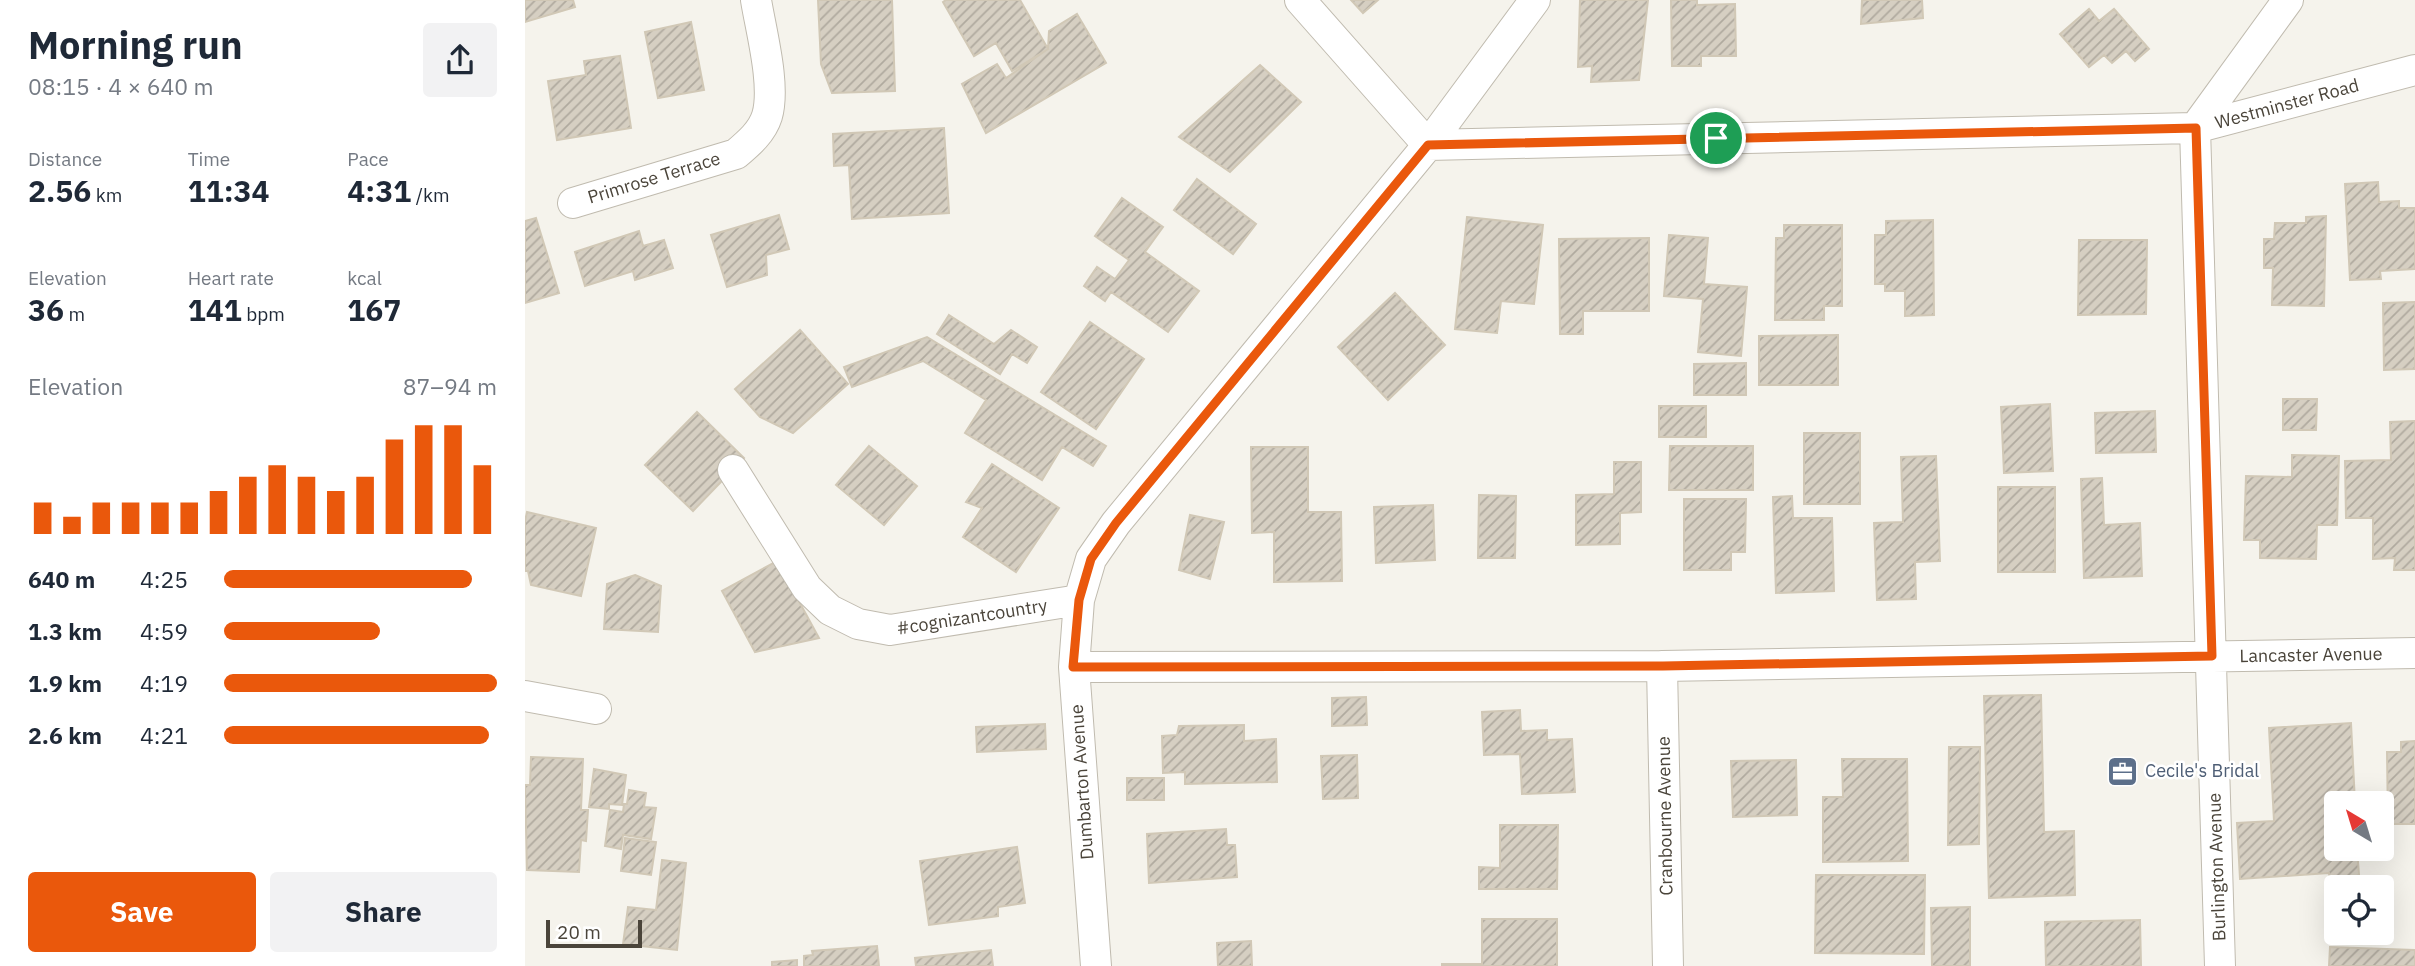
<!DOCTYPE html>
<meta charset="utf-8">
<style>
body{margin:0;font-family:"IBM Plex Sans",sans-serif;background:#f2f2f3;color:#1f2937;height:100vh;display:flex;flex-direction:column;font-size:26px;white-space:nowrap}
*{box-sizing:border-box;margin:0}
p{font-size:23px;color:#747a83}
.icon{flex:none;width:38px;height:38px;fill:none;stroke:currentColor;stroke-width:2;stroke-linecap:round;stroke-linejoin:round}
.map{position:relative;flex:1;overflow:hidden}
.sheet{display:flex;flex-direction:column;background:#fff;width:525px}
.sheet>*{flex:none}
.needle{width:46px;rotate:322deg}
.tools{position:absolute;left:1799px;top:791px;display:grid;gap:14px}
.tools a{display:grid;place-items:center;width:70px;height:70px;border-radius:7px;background:#fff;box-shadow:0 7px 28px #0002;font-size:35px}
.scale{position:absolute;left:21px;bottom:18px;width:96px;box-sizing:border-box;padding-left:7px;border:4px solid #4a443a;border-top:0;font-size:19px;line-height:24px;white-space:nowrap;color:#4a443a;-webkit-text-stroke:5px #fff;paint-order:stroke}
.pin{position:absolute;display:grid;place-items:center;width:60px;height:60px;color:#fff;margin:-30px;border:4px solid #fff;border-radius:50%;box-shadow:0 2px 7px #0007}
.round{display:grid;place-items:center;flex:none;width:74px;height:74px;border-radius:7px;background:#f2f2f3}
.summary{display:flex;align-items:center;justify-content:space-between;height:119px;padding:0 28px}
h1{font-size:38px;font-weight:800;line-height:52px}
.stats{display:grid;grid-template-columns:repeat(3,1fr);gap:10px;height:119px;padding:7px 28px}
.stats div{display:grid;align-content:center}
.stats b{font-size:30px;font-weight:800}
.stats small{font-size:19px;font-weight:400}
.stats p{font-size:19px}
.chart{height:196px;padding:14px 28px}
.chart p{display:flex;justify-content:space-between}
.chart svg{width:100%;height:126px;margin-top:7px;stroke:#ea580c;stroke-width:6}
.cta{display:flex;gap:14px;margin-top:auto;padding:14px 28px}
.cta a{flex:1;height:80px;border-radius:7px;background:#ea580c;color:#fff;font-size:28px;font-weight:800;line-height:80px;text-align:center}
.cta a+a{background:#f2f2f3;color:#1f2937}
ul{padding:0 28px;list-style:none;font-size:23px}
li{display:grid;grid-template-columns:112px 84px 1fr;align-items:center;height:52px}
li i{height:18px;border-radius:9px;background:#ea580c}
main{display:flex;flex:1;min-height:0}
.map>svg:first-child{display:block}
.building{fill:url(#building-hatch);stroke:#d1c8b6;stroke-width:2}
.lines{fill:none;stroke-linecap:round;stroke-linejoin:round}
.minor-casing{stroke:#c0bbaf;stroke-width:32}
.minor{stroke:#fff;stroke-width:30}
.route-casing{stroke:#fff;stroke-width:14}
.route{stroke:#ea580c;stroke-width:9}
.labels{text-anchor:middle;stroke-width:5;stroke-linejoin:round;paint-order:stroke}
.street-label{font-size:18px;fill:#4a443a;stroke:#fff}
.service-label{font-size:18px;fill:#4e5e75;stroke:#fff;text-anchor:start}
</style>
<main>
<section class="sheet">
<div class="summary"><div><h1>Morning run</h1><p>08:15 · 4 × 640 m</p></div><a class="round"><svg class="icon" aria-label="share" viewBox="0 0 24 24"><path d="M12 15V3M7 8l5-5 5 5M5 13v7h14v-7"/></svg></a></div>
<div class="stats">
<div><p>Distance</p><b>2.56<small> km</small></b></div>
<div><p>Time</p><b>11:34</b></div>
<div><p>Pace</p><b>4:31<small> /km</small></b></div>
</div>
<div class="stats">
<div><p>Elevation</p><b>36<small> m</small></b></div>
<div><p>Heart rate</p><b>141<small> bpm</small></b></div>
<div><p>kcal</p><b>167</b></div>
</div>
<div class="chart"><p><span>Elevation</span>87–94 m</p>
<svg viewBox="0 0 160 44" preserveAspectRatio="none"><path d="M5 44V33M15 44V38M25 44V33M35 44V33M45 44V33M55 44V33M65 44V29M75 44V24M85 44V20M95 44V24M105 44V29M115 44V24M125 44V11M135 44V6M145 44V6M155 44V20"/></svg>
</div>
<ul>
<li><b>640 m</b>4:25<i style="width:91%"></i></li>
<li><b>1.3 km</b>4:59<i style="width:57%"></i></li>
<li><b>1.9 km</b>4:19<i style="width:100%"></i></li>
<li><b>2.6 km</b>4:21<i style="width:97%"></i></li>
</ul>
<div class="cta"><a>Save</a><a>Share</a></div>
</section>
<div class="map">
<svg width="1890" height="966" viewBox="0 0 1890 966">
<defs>
<pattern id="building-hatch" width="6" height="6" patternUnits="userSpaceOnUse" patternTransform="scale(1.75)"><rect width="6" height="6" fill="#d6cfc2"/><path d="M-1 1l2-2M0 6l6-6M5 7l2-2" fill="none" stroke="#b0aa9f"/></pattern>
</defs>
<rect width="100%" height="100%" fill="#f5f3ec"/>
<path class="building" d="M0 0H48L50 7 0 22Z
M293 0H367L370 91 307 93 296 64Z
M421 0H495L523 49 487 71 471 43 449 56 418 2Z
M826 0H853L838 13Z
M1055 0H1123L1114 80 1066 82 1067 66 1053 67Z
M1146 0H1172V5L1210 4 1211 56H1176V66H1147Z
M1337 0H1397L1398 18 1336 24Z
M1564 9 1574 21 1589 9 1624 49 1610 61 1601 51 1587 63 1579 55 1564 67 1535 34Z
M552 14 581 63 461 133 437 84 472 64 481 78 523 49 524 31Z
M166 22 179 90 133 98 120 32Z
M95 56 106 128 32 140 23 81 61 75 59 61Z
M735 65 776 102 705 172 654 137Z
M419 128 424 213 327 219 324 165 309 166 308 134Z
M672 179 731 224 708 254 649 210Z
M1853 182 1854 202 1874 201V208H1890V269L1855 271 1856 279 1825 280 1820 184Z
M597 198 638 227 620 252 674 291 643 332 586 292 580 301 559 286 572 267 590 279 604 260 570 236Z
M254 215 264 249 241 255 242 275 202 287 186 235Z
M1801 216 1799 306 1747 305 1748 268H1739V239H1749L1750 223H1781V217Z
M942 217 1018 225 1009 304 976 301 972 333 930 329Z
M11 218 34 293 0 303V221Z
M1408 220 1409 315 1380 316V291H1360V284H1350V235H1361V221Z
M1259 225H1317V306H1299V320H1250L1251 238H1259Z
M114 231 118 246 139 240 148 268 110 280 108 271 60 286 50 252Z
M1144 235 1183 238 1179 284 1222 287 1216 356 1173 352 1178 299 1139 296Z
M1124 238V311H1058V334H1035L1034 239Z
M1554 240H1622L1621 314 1553 315Z
M870 293 920 345 863 400 813 347Z
M1890 302V369L1859 370 1858 303Z
M424 315 469 344 486 330 512 347 502 363 487 354 475 374 412 334Z
M565 322 619 359 571 429 516 392Z
M275 330 323 384 268 433 235 417 210 389Z
M1313 335V385H1234V336Z
M402 337 581 446 568 466 537 447 517 480 440 433 461 400 398 361 327 387 319 367Z
M1221 363V395H1169V364Z
M1758 399H1792L1791 430H1758Z
M1525 404 1528 471 1479 473 1476 407Z
M1134 406H1181V437H1134Z
M1630 411 1631 452 1571 453 1570 413Z
M172 412 219 458 168 511 120 465Z
M1890 421V570H1869L1870 558 1848 559V518H1821L1820 461 1866 460 1865 422Z
M1279 433H1335V504H1279Z
M344 446 392 486 359 525 311 485Z
M1145 446H1228V490H1144Z
M726 447H783V512H816L817 581 749 582V532L727 533Z
M1767 455 1814 456 1812 525H1792L1791 559 1735 558V540H1719L1721 476 1767 477Z
M1411 456 1415 561 1390 562 1391 599 1352 600 1349 523 1378 522 1376 457Z
M1089 462H1116V512L1095 513V544L1051 545V495L1089 494Z
M467 464 534 508 491 572 438 537 457 508 441 502Z
M1577 478 1579 525 1615 523 1617 576 1559 578 1556 479Z
M1473 487H1530V572H1473Z
M954 495 991 496 990 558H953Z
M1267 496 1268 518H1307L1309 591 1251 593 1248 497Z
M1159 499H1221L1220 552H1206V570H1159Z
M908 505 910 560 851 563 849 507Z
M2 512 71 528 56 596 6 585 3 571H0V521Z
M665 515 699 522 685 579 654 570Z
M252 561 294 638 230 652 197 591Z
M110 575 136 586 133 632 79 629 82 584Z
M1516 695 1519 832 1549 831 1550 895 1464 898 1459 696Z
M841 697 842 725 807 726V698Z
M995 710 996 731 1022 730V740L1047 739 1050 792 997 794 995 754 959 755 957 712Z
M1826 723 1830 803H1811V849H1832L1835 887H1811V899H1806L1804 873 1715 879 1712 823 1749 821 1744 728Z
M520 724 521 749 452 752 451 727Z
M719 725V741L751 739 752 782 660 784V772L638 773 637 736 652 735 654 726Z
M1890 741V824H1863L1862 752H1876V742Z
M1424 747H1455L1454 844 1423 845Z
M832 755 833 798 798 799 796 756Z
M6 757 58 759 56 810H63L61 841 56 840 54 872 2 870 0 785H5Z
M1317 759H1382L1383 861 1298 862V797H1318Z
M1271 760 1272 815 1208 817 1206 761Z
M69 769 101 775 97 805 84 804V809L64 807Z
M602 778H639V800H602Z
M104 790 121 793 119 807 131 808 126 839 98 835 96 849 80 846 85 810 98 812 99 804H102Z
M975 825H1033L1032 889H954V867L975 868Z
M701 829 702 845H710L712 877 624 883 622 834Z
M100 838 131 842 126 875 96 871Z
M492 847 500 903 473 907V916L404 925 395 861Z
M137 860 161 863 152 950 98 944 103 907 131 910Z
M1291 875H1400L1399 954 1290 953Z
M1445 907V966H1407L1406 908Z
M957 919H1032V966H917V964H957Z
M1615 920 1616 966H1521L1520 922Z
M726 941 727 966H693L692 943Z
M352 946 354 966H279V956L288 955 287 951Z
M1805 947 1890 950V966H1804Z
M466 950 468 966H391L390 958Z
M272 960V966H247V962Z"/>
<g class="lines">
<defs>
<path id="minor" d="M775 0 903 145 1670 128 1890 70
M48 203 211 154C224 143 237 132 242 116 251 86 236 31 231 0
M208 470 282 588 305 610 333 624 365 630 554 600
M1137 666 1143 966
M549 667 1137 666 1890 653
M0 696 71 709
M571 966 549 667 554 600 566 559 591 523 903 145 1010 0
M1695 966 1670 128 1763 0"/>
</defs>
<use href="#minor" class="minor-casing"/>
<use href="#minor" class="minor"/>
</g>
<g class="lines">
<defs>
<path id="route" d="M1671 128 1687 656 1138 666 548 667 554 600 566 559 591 523 903 145Z"/>
</defs>
<use href="#route" class="route-casing"/>
<use href="#route" class="route"/>
</g>
<defs>
<symbol id="office-square" viewBox="-11 -11 22 22"><rect x="-9" y="-9" width="18" height="18" rx="4" fill="#5c6f8a" stroke="#fff"/><path d="M-6-3h4V-5.5h4V-3h4V5H-6ZM-1-4.5V-3h2v-1.5ZM-6 0V1H6V0Z" fill="#fff"/></symbol>
</defs>
<g fill-rule="evenodd">
<use href="#office-square" x="1580" y="754" width="35" height="35"/>
</g>
<g class="labels">
<g class="street-label">
<text transform="translate(1762 104) rotate(-15)" y="6">Westminster Road</text>
<text transform="translate(129 178) rotate(-17)" y="6">Primrose Terrace</text>
<text transform="translate(447 617) rotate(-9)" y="6">#cognizantcountry</text>
<text transform="translate(1786 655) rotate(-1)" y="6">Lancaster Avenue</text>
<text transform="translate(557 782) rotate(-94)" y="6">Dumbarton Avenue</text>
<text transform="translate(1140 816) rotate(-91)" y="6">Cranbourne Avenue</text>
<text transform="translate(1692 867) rotate(-92)" y="6">Burlington Avenue</text>
</g>
<g class="service-label">
<text x="1620" y="777">Cecile's Bridal</text>
</g>
</g>
</svg>
<div class="tools">
<a><svg class="needle" viewBox="-14 -14 28 28"><path d="M0-13l5 13h-10z" fill="#e53935"/><path d="M0 13l5-13h-10z" fill="#747a83"/></svg></a>
<a><svg class="icon" aria-label="locate" viewBox="0 0 24 24"><circle cx="12" cy="12" r="6"/><path d="M12 2v4M12 18v4M2 12h4M18 12h4"/></svg></a>
</div>
<div class="scale">20 m</div>
<div class="pin" style="left:1191px;top:138px;background:#1e9e55"><svg class="icon" aria-label="arrive" viewBox="0 0 24 24"><path d="M6 21V4h12l-3 4 3 4H6"/></svg></div>
</div>
</main>
